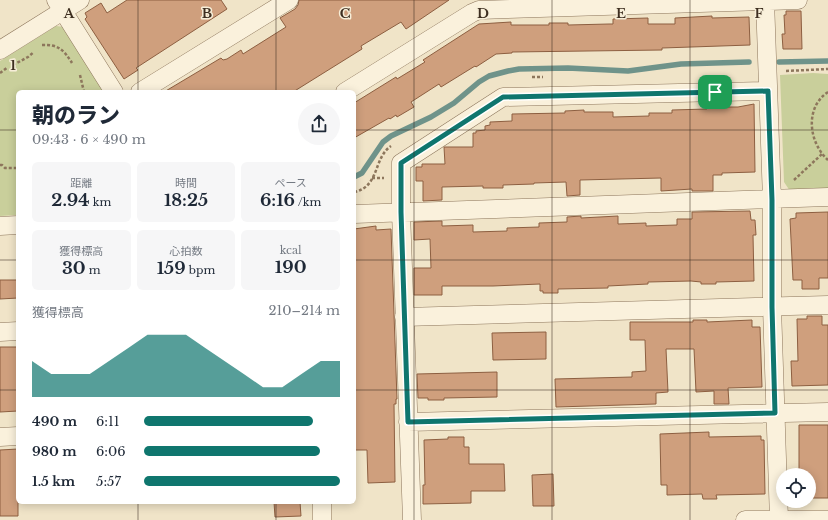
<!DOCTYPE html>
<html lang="ja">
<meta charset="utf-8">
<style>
body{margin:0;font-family:"Libre Baskerville","Noto Sans JP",serif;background:#f6f6f7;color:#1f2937;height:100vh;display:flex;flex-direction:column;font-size:15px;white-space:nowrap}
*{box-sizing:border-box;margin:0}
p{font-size:13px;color:#747a83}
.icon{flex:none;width:22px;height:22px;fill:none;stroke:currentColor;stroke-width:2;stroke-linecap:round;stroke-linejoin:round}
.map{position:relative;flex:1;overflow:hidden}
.drawer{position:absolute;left:16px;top:90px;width:340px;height:414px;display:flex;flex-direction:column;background:#fff;border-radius:6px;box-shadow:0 2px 10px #0003}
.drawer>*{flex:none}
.tools{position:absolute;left:776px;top:468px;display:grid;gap:8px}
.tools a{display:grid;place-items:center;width:40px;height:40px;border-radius:50%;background:#fff;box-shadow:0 2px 10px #0003;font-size:20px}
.pin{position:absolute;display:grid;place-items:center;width:34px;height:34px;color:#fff;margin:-17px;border-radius:8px;box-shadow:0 2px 6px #0006}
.round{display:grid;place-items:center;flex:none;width:42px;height:42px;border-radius:21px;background:#f6f6f7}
.summary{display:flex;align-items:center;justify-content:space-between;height:68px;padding:0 16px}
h1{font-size:22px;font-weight:800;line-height:30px}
.figures{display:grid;grid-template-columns:repeat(3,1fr);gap:6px;height:68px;padding:4px 16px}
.figures div{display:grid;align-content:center;border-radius:6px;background:#f6f6f7;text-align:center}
.figures b{font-size:17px;font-weight:800}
.figures small{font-size:11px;font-weight:400}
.figures p{font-size:11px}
.chart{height:112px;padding:8px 16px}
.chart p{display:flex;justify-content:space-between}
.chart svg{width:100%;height:72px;margin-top:4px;fill:#0f766e;opacity:.7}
ul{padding:0 16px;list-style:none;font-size:13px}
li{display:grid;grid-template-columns:64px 48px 1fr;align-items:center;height:30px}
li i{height:10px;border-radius:5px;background:#0f766e}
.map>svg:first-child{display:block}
.green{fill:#c9cf9b}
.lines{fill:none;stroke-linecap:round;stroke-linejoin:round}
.stream{stroke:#6f938a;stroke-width:5.5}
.building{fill:#cf9f7d;stroke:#8d5f41}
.minor-casing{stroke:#8d765c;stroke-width:19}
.path{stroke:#8d765c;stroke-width:2.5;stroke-dasharray:3 2;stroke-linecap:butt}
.minor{stroke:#faf1dc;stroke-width:18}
.route-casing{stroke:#fff;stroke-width:8}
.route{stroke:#0f766e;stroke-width:5}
.grid{fill:none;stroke:#3d2e20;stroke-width:1;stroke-opacity:0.55}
.grid-label{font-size:13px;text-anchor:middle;font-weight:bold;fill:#3d2e20;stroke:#f7eed8;stroke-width:3;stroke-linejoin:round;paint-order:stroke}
</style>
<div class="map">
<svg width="828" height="520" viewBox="0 0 828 520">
<rect width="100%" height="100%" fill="#f0e4c8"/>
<path class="green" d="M56 26 64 27 104 92H18V215L0 216V61Z
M813 73 828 74V190L790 191 784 182 780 75Z"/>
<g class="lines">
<path class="stream" d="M779 62 828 61
M354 177 362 173 383 142 391 136 431 117 454 103 479 82 489 76 508 71 519 69 568 68 628 71 681 64 749 62"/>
</g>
<path class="building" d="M127 0H221L227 9 136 68 138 70 124 79 85 19 87 17 85 13 101 3 107 13Z
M299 0H449L406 29 401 22 361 46 362 49 293 92H164L221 58 223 60 227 59 241 50 243 54 286 27 280 18 295 9 298 5Z
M786 11H801L802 49H783L782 34H785L784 15H786Z
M712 16V18L749 17 750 45 662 48V50L512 52V53L496 54 476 67 475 66 441 87 439 84 411 102 414 107 397 117 396 115 390 119 389 118 354 138V103L396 77 397 79 425 62 423 60 479 24 511 22V25H549V23H568V25L609 24H613V19L648 18V24H675V18Z
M754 104 755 172 722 173V175H713V191H692V189L661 191V178L580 180V195L567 196 566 182 534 183V184L503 185V188H483V186L442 187V200L423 201V181H416V167H422V164H445L444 147H473V133H476V131L485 130V126L490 125V122L512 121V114L565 113V111L584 110V112H613V117L649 116V113H672V110L707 109V107H738Z
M750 211 751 220H755L756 235H753L754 281 716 282V284H701V282L691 281 648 282V284L608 286V288L558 289V293H543V291H540V284L493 286H442V295H414V268H431L430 239 414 240V222L442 221V226L473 225V232L507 231V228L539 227V223L567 222V217L581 216V218L618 216V224L646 223V226L677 225V219H692V212Z
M828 212V278H819V289H802V280H793L790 219 796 218V213Z
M376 226V230L391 229 397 399H396V404H394L395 482 368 483 367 450H354V229Z
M0 280H18V298L0 299Z
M807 316H822V325H828V385L792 386 791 361H798L797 319H807Z
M693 320H707V322L752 320V327H760L762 387 728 388 729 404H714V391L696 392 694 349H666L668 392 656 393V404L556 407 555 379 632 377V372L646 371 645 340H630V322H693Z
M546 332V359L493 360 492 333Z
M0 347H18V411L0 412Z
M497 372V397L444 398V400H428V398H418L417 374Z
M799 425H828V498H809V475H799Z
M709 432V437L761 436V440H764L765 494 716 495 717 499H703L702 494 667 495V485H661L660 434Z
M448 437H464V447H469V464H504L505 491H471V503L423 504V485H425L424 440 448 439Z
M18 449V516H0V450Z
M553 474 554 506H533L532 475Z
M274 502H300L301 516 275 517Z"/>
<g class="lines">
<defs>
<path id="minor" d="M56 0 114 92
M765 0 772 200V307L779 520
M0 50 80 0
M140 92 289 0
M345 92 472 13 479 10 798 0
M354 214 828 197
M0 226 18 225
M404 317 828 305
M0 332 18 331
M408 422 828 412
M0 437 18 436
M322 502V520
M412 520 401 212V163L503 97 768 91
M745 520H828"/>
</defs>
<use href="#minor" class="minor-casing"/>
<path class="path" d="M42 45C58 44 64 50 72 63
M13 65 28 57 34 52
M786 71 828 69
M0 73 8 67
M80 75 84 92
M532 77H543
M828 92C804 108 809 143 828 160
M0 165H2L5 168H18
M372 178H384
M794 180 822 154
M354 192C380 187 373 158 391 146"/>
<use href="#minor" class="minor"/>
</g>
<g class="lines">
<defs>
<path id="route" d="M768 91 772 200V307L775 413 408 422 401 212V163L503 97Z"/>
</defs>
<use href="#route" class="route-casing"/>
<use href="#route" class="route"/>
</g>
<path class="grid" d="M138 0V92M276 0V92M414 0V520M552 0V520M690 0V520M0 130H18M354 130H828M0 260H18M354 260H828M0 390H18M354 390H828M138 502V520M276 502V520"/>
<g class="grid-label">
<text x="69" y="18">A</text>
<text x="207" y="18">B</text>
<text x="345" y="18">C</text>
<text x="483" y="18">D</text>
<text x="621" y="18">E</text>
<text x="759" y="18">F</text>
<text x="13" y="70">1</text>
</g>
</svg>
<div class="tools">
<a><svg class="icon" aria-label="locate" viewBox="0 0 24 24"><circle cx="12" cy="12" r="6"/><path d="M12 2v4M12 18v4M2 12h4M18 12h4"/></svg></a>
</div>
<div class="pin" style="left:715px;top:92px;background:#1e9e55"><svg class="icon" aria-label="arrive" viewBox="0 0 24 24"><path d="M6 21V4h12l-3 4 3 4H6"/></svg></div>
<section class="drawer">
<div class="summary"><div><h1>朝のラン</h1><p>09:43 · 6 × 490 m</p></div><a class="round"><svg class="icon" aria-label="share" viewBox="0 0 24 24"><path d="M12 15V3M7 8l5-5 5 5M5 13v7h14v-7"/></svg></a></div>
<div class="figures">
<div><p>距離</p><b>2.94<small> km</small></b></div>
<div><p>時間</p><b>18:25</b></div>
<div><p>ペース</p><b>6:16<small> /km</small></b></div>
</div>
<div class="figures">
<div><p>獲得標高</p><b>30<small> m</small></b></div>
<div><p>心拍数</p><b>159<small> bpm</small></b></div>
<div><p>kcal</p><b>190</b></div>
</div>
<div class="chart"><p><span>獲得標高</span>210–214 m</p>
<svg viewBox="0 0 160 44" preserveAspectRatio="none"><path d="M0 44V22L10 30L20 30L30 30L40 22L50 14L60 6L70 6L80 6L90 14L100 22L110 30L120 38L130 38L140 30L150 22L160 22V44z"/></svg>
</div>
<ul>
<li><b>490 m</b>6:11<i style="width:86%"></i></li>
<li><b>980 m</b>6:06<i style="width:90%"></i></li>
<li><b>1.5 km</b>5:57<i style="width:100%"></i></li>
</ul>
</section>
</div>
